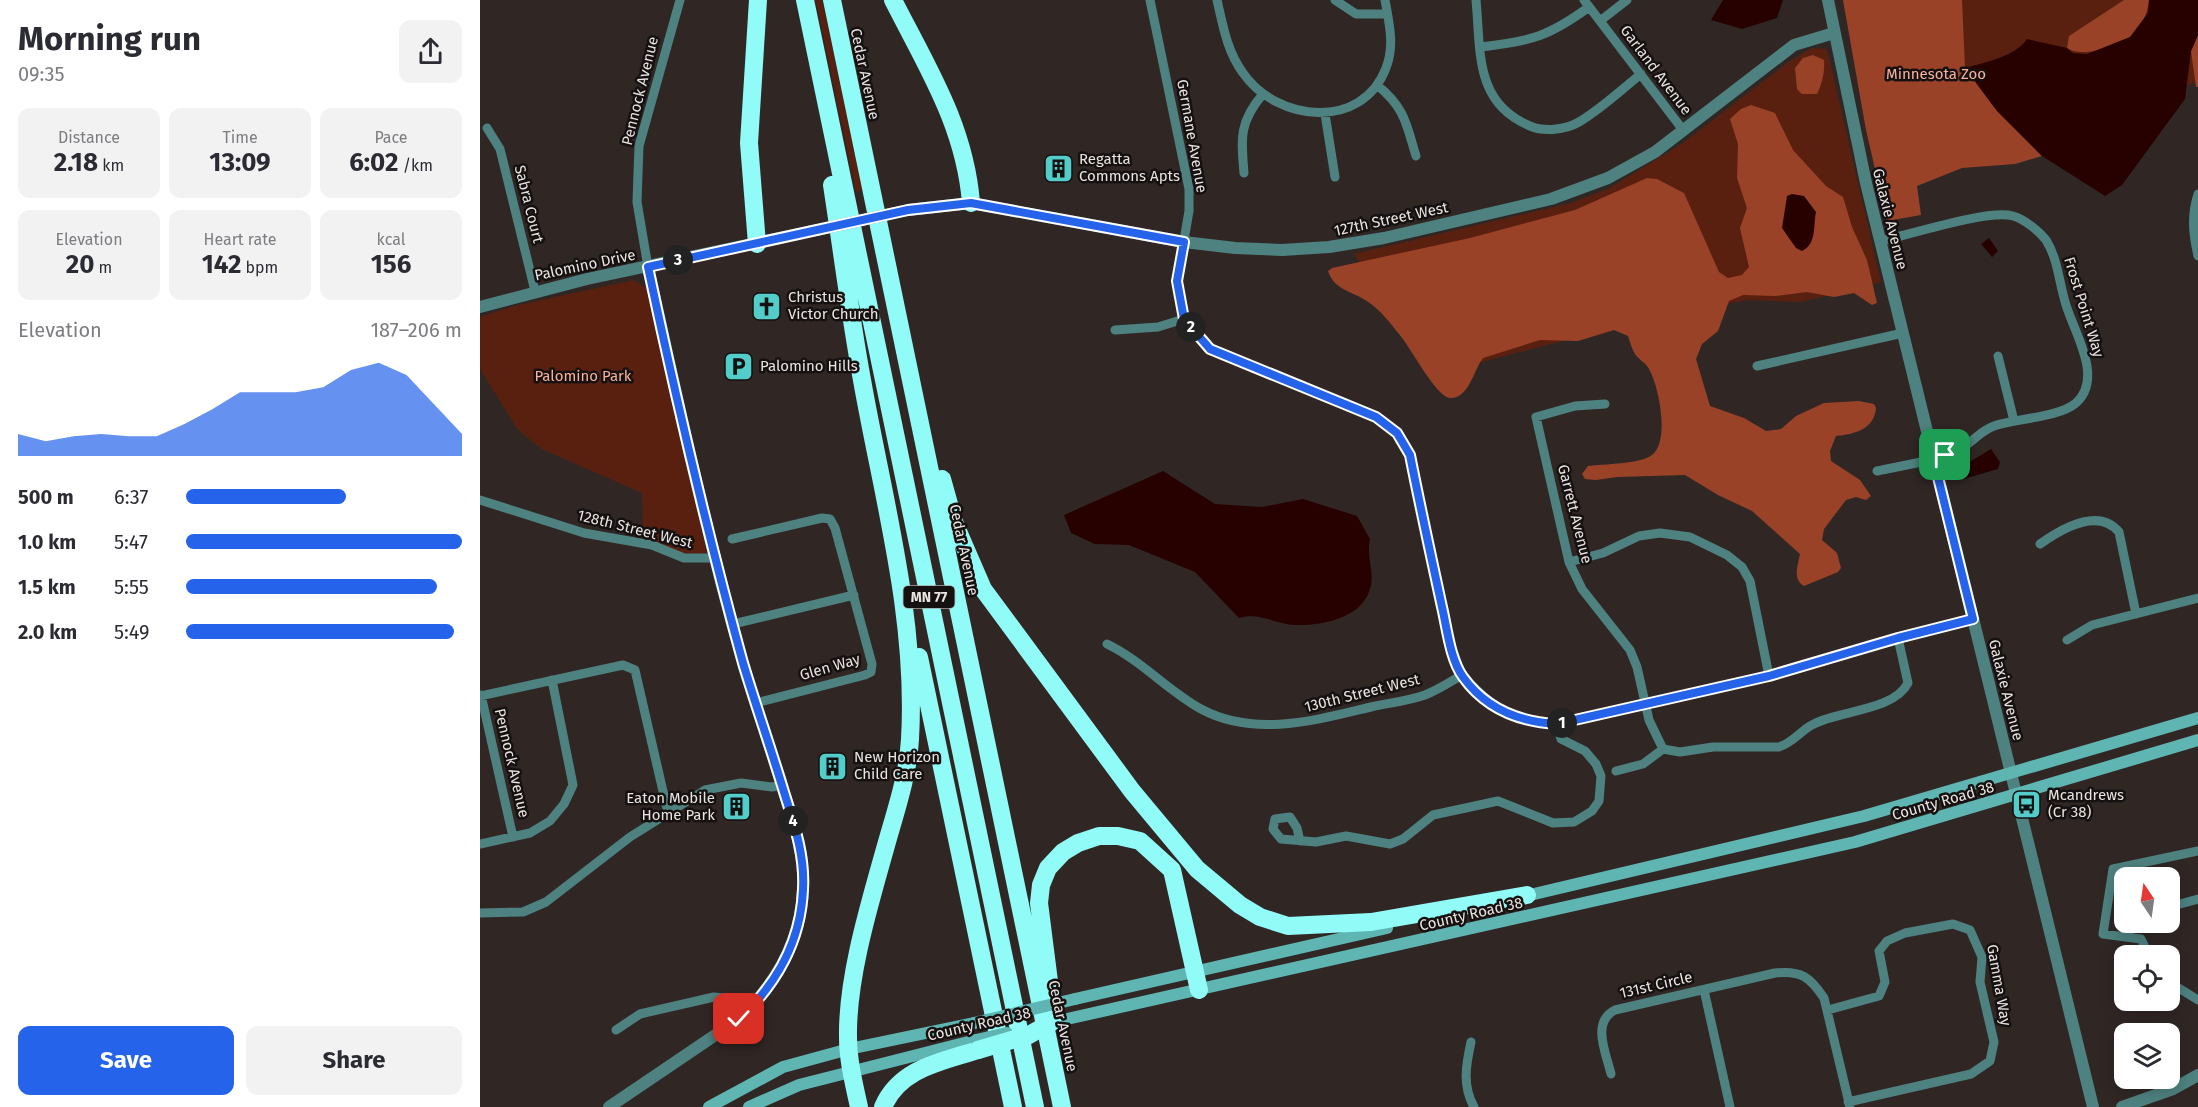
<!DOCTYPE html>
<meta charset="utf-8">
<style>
body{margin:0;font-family:"Fira Sans",sans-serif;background:#f2f2f3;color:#2b2b33;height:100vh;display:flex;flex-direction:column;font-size:22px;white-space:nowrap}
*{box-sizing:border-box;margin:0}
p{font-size:20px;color:#7c7c81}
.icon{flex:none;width:33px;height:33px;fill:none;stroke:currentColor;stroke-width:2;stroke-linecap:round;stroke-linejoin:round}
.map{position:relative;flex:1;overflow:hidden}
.drawer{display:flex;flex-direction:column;background:#fff;width:480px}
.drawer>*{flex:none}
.needle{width:39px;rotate:347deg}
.controls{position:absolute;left:1634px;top:867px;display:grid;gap:12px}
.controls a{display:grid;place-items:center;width:66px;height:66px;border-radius:12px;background:#fff;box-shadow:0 3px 15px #0003;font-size:30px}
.pin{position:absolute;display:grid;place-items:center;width:51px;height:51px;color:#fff;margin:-26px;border-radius:12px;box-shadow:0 3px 9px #0006}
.km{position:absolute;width:30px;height:30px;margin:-15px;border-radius:50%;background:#222;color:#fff;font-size:16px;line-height:30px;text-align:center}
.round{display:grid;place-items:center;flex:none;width:63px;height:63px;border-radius:12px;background:#f2f2f3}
.head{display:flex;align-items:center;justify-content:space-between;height:102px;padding:0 18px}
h1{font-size:33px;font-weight:700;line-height:45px}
.figures{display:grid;grid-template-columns:repeat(3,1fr);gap:9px;height:102px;padding:6px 18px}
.figures div{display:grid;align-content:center;border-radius:12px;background:#f2f2f3;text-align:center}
.figures b{font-size:26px;font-weight:700}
.figures small{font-size:16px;font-weight:400}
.figures p{font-size:16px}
.chart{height:168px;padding:12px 18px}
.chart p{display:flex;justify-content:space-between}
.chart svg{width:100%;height:108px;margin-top:6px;fill:#2563eb;opacity:.7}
.cta{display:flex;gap:12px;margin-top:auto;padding:12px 18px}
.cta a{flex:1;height:69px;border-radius:12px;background:#2563eb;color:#fff;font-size:24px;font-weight:700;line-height:69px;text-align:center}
.cta a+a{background:#f2f2f3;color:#2b2b33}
ul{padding:0 18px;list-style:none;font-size:20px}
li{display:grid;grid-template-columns:96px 72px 1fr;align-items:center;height:45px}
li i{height:15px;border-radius:8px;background:#2563eb}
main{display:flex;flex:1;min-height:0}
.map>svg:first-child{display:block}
.green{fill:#5a200f}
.forest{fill:#9a4228}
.water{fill:#270000}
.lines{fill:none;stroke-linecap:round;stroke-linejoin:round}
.minor{stroke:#4e8280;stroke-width:9}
.tertiary{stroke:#4e8280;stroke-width:12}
.secondary{stroke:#5eb5b2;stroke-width:12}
.motorway{stroke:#91fbf7;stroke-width:18}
.tertiary-bridge{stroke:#4e8280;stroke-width:12}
.secondary-bridge{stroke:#5eb5b2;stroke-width:12}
.motorway-bridge{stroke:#91fbf7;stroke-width:18}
.route-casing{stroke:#fff;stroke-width:12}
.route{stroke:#2563eb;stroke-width:8}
.labels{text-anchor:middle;stroke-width:5;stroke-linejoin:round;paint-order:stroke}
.shield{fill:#151110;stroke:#a9a4a2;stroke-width:1.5}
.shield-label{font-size:14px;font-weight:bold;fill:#e9e3e1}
.street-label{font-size:15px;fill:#e9e3e1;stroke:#151110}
.park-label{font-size:15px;fill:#fab09b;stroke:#151110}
.poi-label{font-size:15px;fill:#e9e3e1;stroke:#151110;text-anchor:start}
</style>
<main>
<section class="drawer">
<div class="head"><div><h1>Morning run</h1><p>09:35</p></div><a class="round"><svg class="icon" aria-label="share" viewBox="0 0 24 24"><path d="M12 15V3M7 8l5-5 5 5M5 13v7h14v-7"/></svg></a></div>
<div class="figures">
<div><p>Distance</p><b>2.18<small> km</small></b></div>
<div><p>Time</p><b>13:09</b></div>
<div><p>Pace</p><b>6:02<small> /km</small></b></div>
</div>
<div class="figures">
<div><p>Elevation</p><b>20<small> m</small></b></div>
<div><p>Heart rate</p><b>142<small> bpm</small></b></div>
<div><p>kcal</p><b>156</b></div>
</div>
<div class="chart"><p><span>Elevation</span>187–206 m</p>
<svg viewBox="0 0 160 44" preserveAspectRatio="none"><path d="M0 44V35L10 38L20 36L30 35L40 36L50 36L60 31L70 25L80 18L90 18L100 18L110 16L120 9L130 6L140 11L150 23L160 35V44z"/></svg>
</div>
<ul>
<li><b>500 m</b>6:37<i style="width:58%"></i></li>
<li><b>1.0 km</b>5:47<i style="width:100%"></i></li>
<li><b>1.5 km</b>5:55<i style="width:91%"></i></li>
<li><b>2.0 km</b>5:49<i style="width:97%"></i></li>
</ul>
<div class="cta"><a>Save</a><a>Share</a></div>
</section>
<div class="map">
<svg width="1718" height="1107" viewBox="0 0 1718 1107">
<rect width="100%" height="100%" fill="#302725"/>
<path class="green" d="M336 0H342L382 190 376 192Z
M1367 0H1718V82L1471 147Z
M1332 48 1347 49 1401 282 1321 302 1268 300 1179 316 994 364 970 384 874 254 1091 203 1130 188 1203 143 1307 63Z
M154 280 167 289 227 553 206 554 163 537 162 493 62 449 38 430 0 369V317L34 306Z"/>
<path class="forest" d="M1363 0H1482L1485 68 1517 111 1562 156 1535 164 1482 168 1437 186 1441 215 1407 221 1386 130Z
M1644 0H1669C1668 12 1661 30 1650 38 1637 47 1600 58 1587 48L1589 36Z
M1718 35V87H1716L1711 51Z
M1333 55 1344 60C1345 72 1342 84 1337 94H1322L1317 89 1315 68 1323 58Z
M1271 105 1295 113 1313 150 1346 186 1363 197 1372 227 1387 260 1397 303 1392 305 1374 293 1354 297 1327 292 1295 296 1263 295 1249 301 1238 331 1222 344 1216 359 1230 406 1264 418 1286 431 1301 429 1316 416 1344 403 1379 401 1394 404 1396 408C1394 430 1374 434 1356 436L1350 451 1351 461 1380 480 1391 496 1386 500 1376 497 1366 500 1344 529 1342 540 1357 553 1361 568 1358 572 1324 586C1312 579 1318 565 1320 554L1272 511 1238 495 1205 475 1137 477 1116 480 1105 479 1102 474 1108 466C1123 464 1161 464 1172 455 1190 441 1179 388 1170 371 1167 363 1159 360 1155 354 1152 349 1150 342 1148 336L1134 330 1098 341 1060 340 1003 358C994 369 989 399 970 398 956 397 930 346 919 334 910 323 902 312 891 304 875 291 855 292 848 271L852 268 990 238 1095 210 1167 178 1177 179 1204 193 1239 272 1248 278 1262 275 1269 267 1260 228 1267 208 1257 178 1258 144 1250 119 1261 109Z"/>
<path class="water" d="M1243 0H1303L1297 18 1262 29 1231 20Z
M1669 0H1718V35L1711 51 1705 99 1642 185 1625 196 1562 156 1517 111 1485 68C1505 62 1535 57 1547 39L1587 48 1593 53 1607 54 1650 37 1668 13Z
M1312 194 1324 196 1336 212C1333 226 1337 244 1322 251L1316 248 1302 228 1307 196Z
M1509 238 1518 251 1512 257 1501 244Z
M1511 449 1520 462 1518 469 1480 480 1478 469Z
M683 471 735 504 782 507 823 499 877 516 890 539C886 555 894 571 891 585 885 618 842 626 814 625 794 624 780 612 759 618L715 572 649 545 615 544 591 533 584 515Z"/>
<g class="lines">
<path class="minor" d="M670 0 709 189V211L697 281 704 319 730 349 896 417 917 433 929 455 970 643 982 675
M737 0C743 26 747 51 763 73 797 122 882 131 906 68 915 45 909 23 905 0
M855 0 876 14H907
M996 0C1001 51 994 103 1050 126 1064 132 1085 130 1099 122 1121 109 1141 90 1161 74
M1104 0 1203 130
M1120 21 1147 0
M1001 47C1051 41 1068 37 1109 7
M897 85C925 108 926 123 936 156
M845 114 855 177
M7 128 20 149 55 291
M764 173C761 138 759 122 783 94
M1718 194C1711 216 1713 234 1718 256
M168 267 157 202 159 146 200 0
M635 330 678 327 704 319
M1518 356 1534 421
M1277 366 1423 333
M1125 404 1095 406 1056 417 1089 562 1102 589 1150 650 1157 667 1169 720 1183 749
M1397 471C1419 466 1462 460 1480 449 1493 442 1500 431 1514 426 1537 418 1578 418 1596 403 1624 378 1594 332 1586 305 1579 283 1578 259 1566 240 1559 231 1544 219 1533 216 1508 209 1429 235 1400 241
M0 500 104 533 172 545 204 558H235
M252 539 342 518 350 519 355 528 392 664 391 672 385 675 276 703
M1560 544C1581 529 1618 507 1639 532L1656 614
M1089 562 1123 553 1159 536 1180 533 1210 537 1247 555 1262 567 1270 581 1289 676
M253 624 374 595
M1587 640 1612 625 1718 598
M627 644C662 661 687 690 721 709 775 738 836 720 891 707 909 703 928 701 945 695 958 690 970 682 982 675 1013 708 1031 721 1077 724L1289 676 1418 638 1493 619
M1 695 33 837
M0 696 143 665 155 670 188 813
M1183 749 1200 752 1233 747H1299C1312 743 1319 733 1330 726 1356 710 1413 712 1428 683L1418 638
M1136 771 1163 764 1183 749
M820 841 817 828 810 817 795 819 793 829 801 839 836 842 866 836 910 844 923 839 953 815 1018 801 1073 823 1094 822 1112 811 1119 801 1121 776 1116 764 1105 751 1081 739 1077 724
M0 844 50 833 70 821 84 804 93 785 72 680
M1689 907 1718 899
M0 913 43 912 66 902 150 837 225 790 261 783 292 787 302 785
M1648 936 1652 922
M1669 956 1661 939 1623 934 1633 869 1718 851
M1689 982 1718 1000
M1224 990 1250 1107
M1348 1010 1399 996 1405 982 1399 951 1407 941 1425 933 1473 924 1490 930 1502 957 1500 982 1514 1042 1510 1061 1491 1074 1368 1102
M136 1030 160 1014 234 997 252 999 267 1011
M991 1042C986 1065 982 1085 994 1107
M1131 1074C1126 1053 1111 1022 1135 1010L1295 973C1321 970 1330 977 1344 998L1370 1107"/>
<path class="tertiary" d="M1348 0 1386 183 1613 1107
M428 210 491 203 704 242 755 248 802 250 849 247 904 238 1071 199 1128 178 1175 152 1314 45 1354 33
M0 307 107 279 337 230
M129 1107 259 1019C296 984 321 942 323 889 325 855 314 824 304 792 291 749 276 706 263 663 226 532 197 399 168 267
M1642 1107 1693 1089 1718 1075"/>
<path class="secondary" d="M1041 897 1384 816 1718 718
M595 999 907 928
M578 1021 1375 842 1718 740
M229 1107 303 1067 369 1049 494 1023
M269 1107 319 1085 496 1040"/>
<path class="motorway" d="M325 0 555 1107
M352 0 582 1107
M413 0C447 67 485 126 491 203
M352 185C362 250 370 315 382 380 403 499 437 617 430 739 428 776 415 813 405 849 389 906 367 978 368 1037 368 1061 374 1084 379 1107
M277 244 269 143 278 0
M462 479 474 522 503 589 652 791 717 869 760 905 780 917 808 926 891 922 1047 895
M439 657 533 1107
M573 1013 559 903 561 885 568 868 583 852 598 843 619 836H638L660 841 692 870 719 990
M403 1107C420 1068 461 1062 498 1050"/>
<path class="tertiary-bridge" d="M337 230 428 210"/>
<path class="secondary-bridge" d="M494 1023 595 999
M496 1040 527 1033"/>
<path class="motorway-bridge" d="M498 1050 549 1035 572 1022"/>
</g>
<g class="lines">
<defs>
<path id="route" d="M259 1019C296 985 321 941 323 889 325 855 314 824 304 792 291 749 276 706 263 663 227 532 196 399 168 267L428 210 491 203 704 242 697 281 704 319 730 349 896 417 917 433 930 455C940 506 951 556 962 607 967 628 970 659 983 677 1006 709 1039 722 1077 724L1289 676 1418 638 1493 619 1453 457 1465 455"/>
</defs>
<use href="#route" class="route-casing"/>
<use href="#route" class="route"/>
</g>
<defs>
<symbol id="building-square" viewBox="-11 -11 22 22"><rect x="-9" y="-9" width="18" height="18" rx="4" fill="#53cdc9" stroke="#151110"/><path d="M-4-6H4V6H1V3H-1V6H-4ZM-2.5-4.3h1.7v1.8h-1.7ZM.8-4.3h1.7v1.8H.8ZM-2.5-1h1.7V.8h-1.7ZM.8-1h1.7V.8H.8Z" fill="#111"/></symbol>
<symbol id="church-square" viewBox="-11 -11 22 22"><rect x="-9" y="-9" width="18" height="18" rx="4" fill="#53cdc9" stroke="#151110"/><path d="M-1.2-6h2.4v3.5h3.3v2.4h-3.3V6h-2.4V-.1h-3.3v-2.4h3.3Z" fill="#111"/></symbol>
<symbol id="parking-square" viewBox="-11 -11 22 22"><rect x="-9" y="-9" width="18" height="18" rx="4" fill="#53cdc9" stroke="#151110"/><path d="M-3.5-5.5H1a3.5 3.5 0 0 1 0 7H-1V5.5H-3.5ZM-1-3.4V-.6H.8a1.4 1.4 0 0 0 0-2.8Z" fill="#111"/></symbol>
<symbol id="bus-square" viewBox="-11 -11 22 22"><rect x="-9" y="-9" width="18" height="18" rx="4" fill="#53cdc9" stroke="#151110"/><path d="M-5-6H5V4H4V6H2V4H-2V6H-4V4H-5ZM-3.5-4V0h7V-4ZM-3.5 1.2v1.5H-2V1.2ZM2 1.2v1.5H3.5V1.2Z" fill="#111"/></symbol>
</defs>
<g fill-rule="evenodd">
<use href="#building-square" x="562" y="152" width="33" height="33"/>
<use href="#church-square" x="270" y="290" width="33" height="33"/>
<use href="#parking-square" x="242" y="350" width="33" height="33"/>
<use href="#building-square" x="336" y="750" width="33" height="33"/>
<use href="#bus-square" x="1530" y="788" width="33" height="33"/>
<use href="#building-square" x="240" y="790" width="33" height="33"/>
</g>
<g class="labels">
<rect class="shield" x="423.5" y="586" width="51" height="22" rx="4.5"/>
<g class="shield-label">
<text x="449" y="602">MN 77</text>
</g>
<g class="street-label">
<text transform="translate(1176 70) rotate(53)" y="5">Garland Avenue</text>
<text transform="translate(385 74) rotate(78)" y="5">Cedar Avenue</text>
<text transform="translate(160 91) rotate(-76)" y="5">Pennock Avenue</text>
<text transform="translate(712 136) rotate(80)" y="5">Germane Avenue</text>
<text transform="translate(49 204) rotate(76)" y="5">Sabra Court</text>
<text transform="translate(911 219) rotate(-12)" y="5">127th Street West</text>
<text transform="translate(1410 219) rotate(76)" y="5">Galaxie Avenue</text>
<text transform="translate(105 265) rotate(-12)" y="5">Palomino Drive</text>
<text transform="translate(1604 307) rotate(73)" y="5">Frost Point Way</text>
<text transform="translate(1095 514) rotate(76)" y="5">Garrett Avenue</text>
<text transform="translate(155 529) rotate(14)" y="5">128th Street West</text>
<text transform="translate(484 550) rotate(78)" y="5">Cedar Avenue</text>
<text transform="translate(350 667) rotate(-16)" y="5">Glen Way</text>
<text transform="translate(1526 690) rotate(76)" y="5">Galaxie Avenue</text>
<text transform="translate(882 693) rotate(-14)" y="5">130th Street West</text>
<text transform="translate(32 763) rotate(77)" y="5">Pennock Avenue</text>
<text transform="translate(1463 801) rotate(-16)" y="5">County Road 38</text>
<text transform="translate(991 914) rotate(-13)" y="5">County Road 38</text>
<text transform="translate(1176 985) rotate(-13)" y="5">131st Circle</text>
<text transform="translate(1519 985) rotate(80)" y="5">Gamma Way</text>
<text transform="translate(499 1024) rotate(-13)" y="5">County Road 38</text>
<text transform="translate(583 1026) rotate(78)" y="5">Cedar Avenue</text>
</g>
<g class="park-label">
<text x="1456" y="79">Minnesota Zoo</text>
<text x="103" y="381">Palomino Park</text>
</g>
<g class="poi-label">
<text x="599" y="164">Regatta<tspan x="599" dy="17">Commons Apts</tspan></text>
<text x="308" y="302">Christus<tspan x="308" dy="17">Victor Church</tspan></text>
<text x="280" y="371">Palomino Hills</text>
<text x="374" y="762">New Horizon<tspan x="374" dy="17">Child Care</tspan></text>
<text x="1568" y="800">Mcandrews<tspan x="1568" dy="17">(Cr 38)</tspan></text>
<text x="235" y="803" text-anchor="end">Eaton Mobile<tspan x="235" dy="17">Home Park</tspan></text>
</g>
</g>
</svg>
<div class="controls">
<a><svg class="needle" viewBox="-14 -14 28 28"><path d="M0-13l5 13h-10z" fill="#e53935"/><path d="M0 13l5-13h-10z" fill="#7c7c81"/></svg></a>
<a><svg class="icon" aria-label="locate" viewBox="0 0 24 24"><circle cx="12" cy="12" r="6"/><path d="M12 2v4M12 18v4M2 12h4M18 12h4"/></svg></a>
<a><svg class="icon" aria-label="layers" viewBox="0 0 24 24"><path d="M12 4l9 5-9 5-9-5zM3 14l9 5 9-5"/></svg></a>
</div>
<div class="pin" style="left:1465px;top:455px;background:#1e9e55"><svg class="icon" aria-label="arrive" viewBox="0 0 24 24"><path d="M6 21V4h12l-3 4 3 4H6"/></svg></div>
<div class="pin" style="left:259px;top:1019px;background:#d93025"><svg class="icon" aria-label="check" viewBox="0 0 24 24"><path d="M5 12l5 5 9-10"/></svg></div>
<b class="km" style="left:1082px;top:723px">1</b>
<b class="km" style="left:711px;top:327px">2</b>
<b class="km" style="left:198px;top:260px">3</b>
<b class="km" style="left:313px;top:821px">4</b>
</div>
</main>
